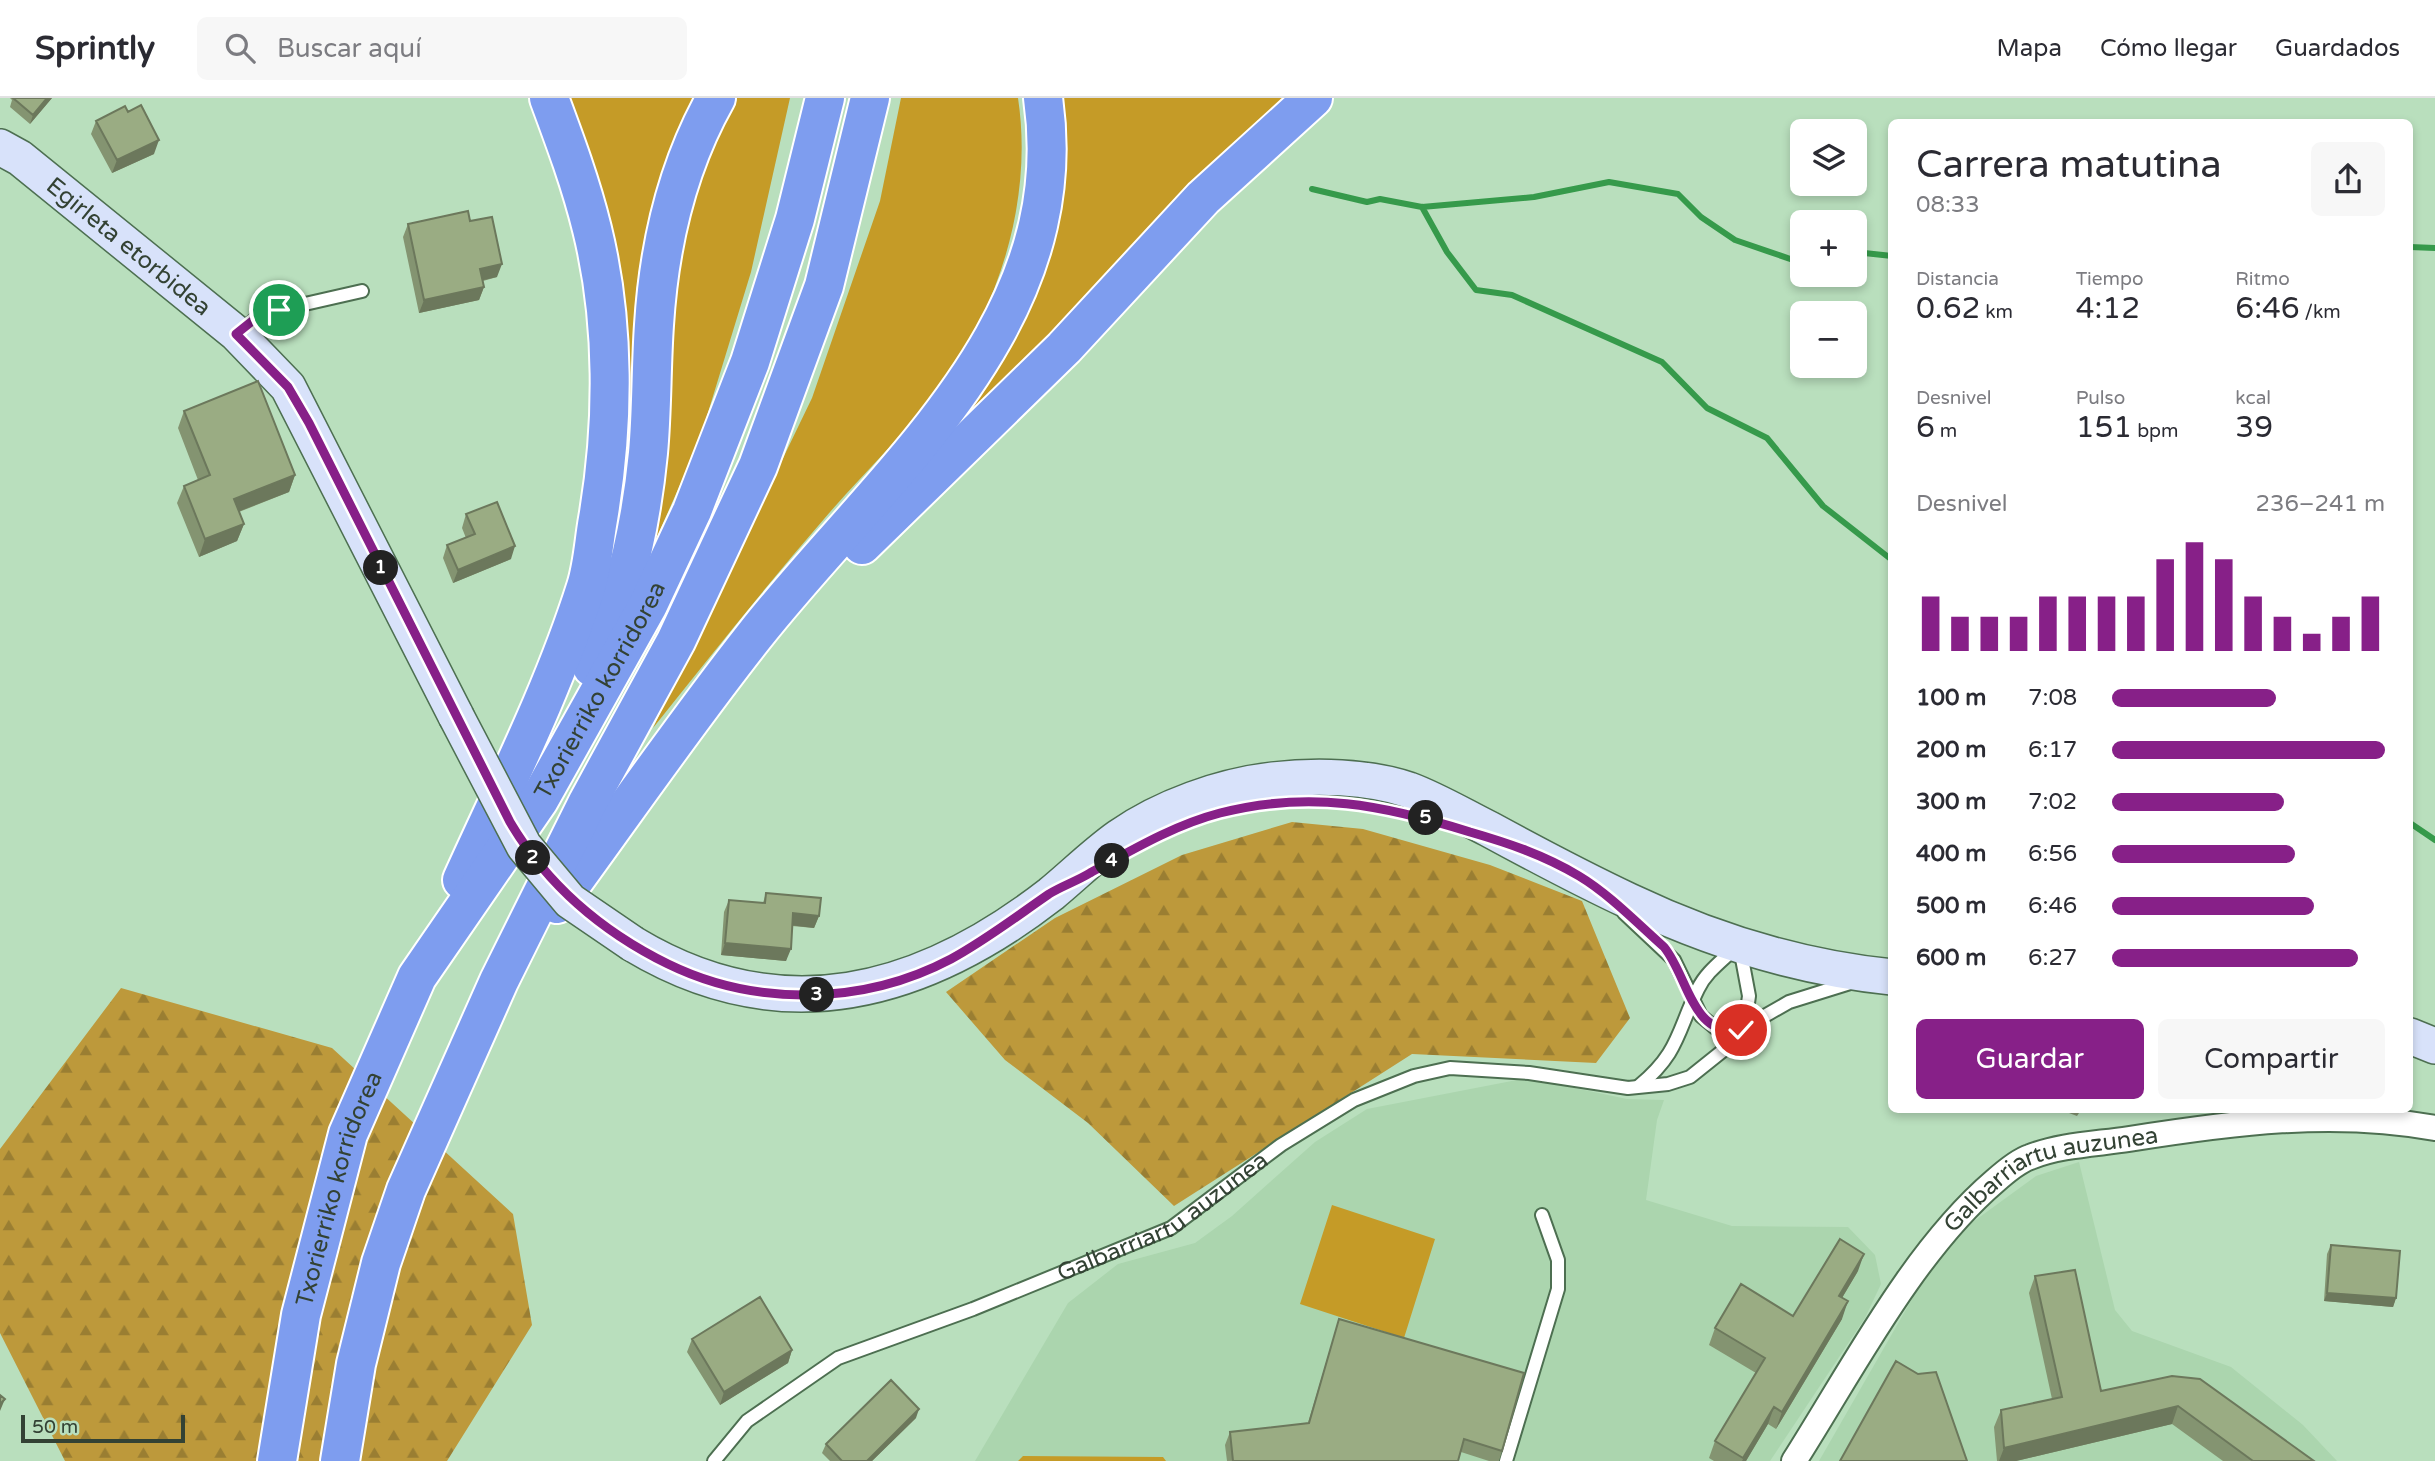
<!DOCTYPE html>
<html lang="es">
<meta charset="utf-8">
<style>
body{margin:0;font-family:"Varela Round",sans-serif;background:#f7f7f7;color:#2b2b33;height:100vh;display:flex;flex-direction:column;font-size:26px;white-space:nowrap}
*{box-sizing:border-box;margin:0}
p{font-size:23px;color:#7c7c81}
.icon{flex:none;width:38px;height:38px;fill:none;stroke:currentColor;stroke-width:2;stroke-linecap:round;stroke-linejoin:round}
.map{position:relative;flex:1;overflow:hidden}
.side{position:absolute;left:1888px;top:21px;width:525px;height:994px;display:flex;flex-direction:column;background:#fff;border-radius:10px;box-shadow:0 4px 10px #0003}
.side>*{flex:none}
.tools{position:absolute;left:1790px;top:21px;display:grid;gap:14px}
.tools a{display:grid;place-items:center;width:77px;height:77px;border-radius:10px;background:#fff;box-shadow:0 4px 10px #0003;font-size:35px}
.scale{position:absolute;left:21px;bottom:18px;width:164px;box-sizing:border-box;padding-left:7px;border:4px solid #334234;border-top:0;font-size:19px;line-height:24px;white-space:nowrap;color:#334234;-webkit-text-stroke:5px #b9dfbd;paint-order:stroke}
.pin{position:absolute;display:grid;place-items:center;width:60px;height:60px;color:#fff;margin:-30px;border:4px solid #fff;border-radius:50%;box-shadow:0 2px 7px #0007}
.km{position:absolute;width:35px;height:35px;margin:-18px;border-radius:50%;background:#222;color:#fff;font-size:19px;line-height:35px;text-align:center}
.round{display:grid;place-items:center;flex:none;width:74px;height:74px;border-radius:10px;background:#f7f7f7}
.summary{display:flex;align-items:center;justify-content:space-between;height:119px;padding:0 28px}
h1{font-size:38px;font-weight:600;line-height:52px}
.stats{display:grid;grid-template-columns:repeat(3,1fr);gap:10px;height:119px;padding:7px 28px}
.stats div{display:grid;align-content:center}
.stats b{font-size:30px;font-weight:600}
.stats small{font-size:19px;font-weight:400}
.stats p{font-size:19px}
.chart{height:196px;padding:14px 28px}
.chart p{display:flex;justify-content:space-between}
.chart svg{width:100%;height:126px;margin-top:7px;stroke:#872088;stroke-width:6}
.cta{display:flex;gap:14px;margin-top:auto;padding:14px 28px}
.cta a{flex:1;height:80px;border-radius:10px;background:#872088;color:#fff;font-size:28px;font-weight:600;line-height:80px;text-align:center}
.cta a+a{background:#f7f7f7;color:#2b2b33}
ul{padding:0 28px;list-style:none;font-size:23px}
li{display:grid;grid-template-columns:112px 84px 1fr;align-items:center;height:52px}
li i{height:18px;border-radius:9px;background:#872088}
header{display:flex;align-items:center;gap:42px;box-sizing:border-box;height:98px;padding:0 35px;background:#fff;border-bottom:2px solid #e1e1e2}
header strong{font-size:33px}
nav{display:flex;gap:38px;margin-inline-start:auto;font-size:24px}
.search{width:490px;height:63px;background:#f7f7f7;display:flex;align-items:center;gap:18px;box-sizing:border-box;padding:0 24px;border-radius:10px;color:#7c7c81;font-size:26px}
.map>svg:first-child{display:block}
.built{fill:#abd5ae}
.grass{fill:#c59b27}
.forest{fill:url(#forest-firs)}
.lines{fill:none;stroke-linecap:round;stroke-linejoin:round}
.stream{stroke:#369a4b;stroke-width:6}
.lane-casing{stroke:#4d6f51;stroke-width:16}
.street-casing{stroke:#4d6f51;stroke-width:28}
.secondary-casing{stroke:#4d6f51;stroke-width:38}
.highway-casing{stroke:#fff;stroke-width:42}
.lane{stroke:#fff;stroke-width:12}
.street{stroke:#fff;stroke-width:24}
.secondary{stroke:#d8e2fa;stroke-width:35}
.highway{stroke:#7e9def;stroke-width:38}
.secondary-bridge-casing{stroke:#4d6f51;stroke-width:38;stroke-linecap:butt}
.secondary-bridge{stroke:#d8e2fa;stroke-width:35}
.wall{fill:#849471}
.shaded-wall{fill:#6c785c}
.building{fill:#9aac83;stroke:#6c785c;stroke-width:2}
.route-casing{stroke:#fff;stroke-width:14}
.route{stroke:#872088;stroke-width:9}
.labels{text-anchor:middle;stroke-width:5;stroke-linejoin:round;paint-order:stroke}
.street-label{font-size:24px;fill:#334234;stroke:#b9dfbd}
</style>
<header>
<strong>Sprintly</strong>
<div class="search"><svg class="icon" aria-label="search" viewBox="0 0 24 24"><circle cx="10" cy="10" r="6"/><path d="M15 15l6 6"/></svg>Buscar aquí</div>
<nav><a>Mapa</a><a>Cómo llegar</a><a>Guardados</a></nav>
</header>
<div class="map">
<svg width="2435" height="1363" viewBox="0 0 2435 1363">
<defs>
<pattern id="forest-firs" width="22" height="20" patternUnits="userSpaceOnUse" patternTransform="scale(1.75)"><rect width="22" height="20" fill="#bd993b"/><path d="M5 1l3.5 6h-7zM16 11l3.5 6h-7z" fill="#9a7e32"/></pattern>
</defs>
<rect width="100%" height="100%" fill="#b9dfbd"/>
<path class="built" d="M1527 980 1627 1001 1664 1002 1657 1022 1646 1102 1732 1128 1848 1129 1875 1157 1881 1186 1865 1220 1770 1363H975L1068 1205 1118 1166 1195 1145 1232 1118 1315 1044 1367 1011Z
M2079 1064 2115 1212 2132 1233 2231 1269 2303 1327 2337 1363H1819L1927 1175 1966 1129 2036 1078Z"/>
<path class="grass" d="M568 0H698C659 69 638 144 634 223 632 263 633 304 630 345 627 386 619 426 611 466Z
M737 0H790L751 174 699 344 645 466 667 186 695 71Z
M901 0H1018C1033 98 1001 205 943 285 908 334 863 375 824 421 765 489 709 560 653 630L812 300 880 103Z
M1062 0H1292L918 368 984 276Z
M1332 1107 1435 1141 1404 1240 1300 1206Z
M1023 1358 1163 1359 1166 1363H1018Z"/>
<path class="forest" d="M1292 724 1363 731 1490 767 1582 803 1630 920 1596 965 1412 956 1174 1108 1088 1025 1005 962 946 894 1055 820 1182 757Z
M121 890 332 950 513 1116 532 1227 447 1363H65L0 1235V1051Z"/>
<g class="lines">
<path class="stream" d="M1312 91 1367 104 1380 101 1422 109 1534 99 1609 84 1678 96 1701 119 1735 142 1802 165
M1422 109 1447 154 1476 192 1512 197 1662 264 1707 310 1767 340 1823 408 1892 462
M2410 149 2435 150
M1855 154 1892 158
M2410 725 2435 742"/>
<defs>
<g id="lane">
<path d="M239 235 261 216 362 193"/>
<path d="M1624 815 1674 862 1701 918 1718 932H1740L1789 904 1850 885"/>
<path d="M1639 988C1679 955 1677 934 1698 891 1706 874 1722 863 1735 850"/>
<path id="s1" d="M714 1363 747 1323 838 1260 973 1211 1171 1130 1281 1047 1354 1002 1414 978 1450 970 1529 975 1628 990 1668 986 1690 979 1730 947 1746 919 1749 898 1740 850"/>
<path d="M1506 1363 1558 1191V1162L1542 1117"/>
</g>
<g id="street">
<path id="s2" d="M1794 1363C1852 1272 1913 1153 1995 1083 2004 1075 2018 1063 2030 1059 2060 1047 2096 1046 2129 1041 2230 1025 2333 1011 2435 1030"/>
</g>
<g id="secondary">
<path id="s3" d="M0 49 20 60 237 236 288 289 456 618"/>
<path d="M633 846C781 935 921 897 1051 796 1074 777 1095 756 1119 739 1162 709 1221 688 1273 682 1315 677 1368 678 1409 692 1436 702 1463 718 1489 731 1535 756 1582 781 1629 803 1711 842 1801 870 1892 879"/>
<path d="M2410 938 2435 948"/>
</g>
<g id="highway">
<path d="M862 447 1064 250 1203 100 1313 0"/>
<path d="M592 569C624 504 641 426 648 355 652 312 651 270 654 227 659 147 676 71 716 0"/>
<path d="M462 782C506 685 554 590 586 489 593 467 594 443 598 421 614 327 615 224 592 131 581 86 565 43 549 0"/>
<path d="M557 806C623 716 686 624 755 537 881 377 1076 228 1043 0"/>
<path id="s4" d="M277 1363 301 1217 348 1036 417 879 539 702 648 507 692 413 750 264 795 121 825 0"/>
<path d="M340 1363 356 1266 381 1165 406 1092 499 883 588 704 676 543 758 368 824 188 870 0"/>
</g>
</defs>
<use href="#lane" class="lane-casing"/>
<use href="#street" class="street-casing"/>
<use href="#secondary" class="secondary-casing"/>
<use href="#highway" class="highway-casing"/>
<use href="#lane" class="lane"/>
<use href="#street" class="street"/>
<use href="#secondary" class="secondary"/>
<use href="#highway" class="highway"/>
<defs>
<path id="secondary-bridge" d="M456 618 524 748 570 803 633 846"/>
</defs>
<use href="#secondary-bridge" class="secondary-bridge-casing"/>
<use href="#secondary-bridge" class="secondary-bridge"/>
</g>
<path class="wall" d="M10 0H52L30 26 10 9 12 2Z
M96 23 154 56 112 75 91 36Z
M470 123 497 179 483 183 484 189 479 202 419 215 403 139 408 126Z
M184 313 295 377 289 394 239 414 244 426 237 443 199 459 177 405 184 388 198 382 178 330Z
M466 416 511 461 453 485 443 460 447 447 466 440 462 430Z
M766 795 819 818 814 830 792 828 786 863 721 857 724 814 729 802 763 805Z
M2061 1012H2081L2077 1018Z
M2331 1147 2396 1200 2393 1209 2324 1203 2327 1156Z
M1858 1173 1842 1200V1221L1776 1331 1768 1326 1746 1363H1714L1709 1360 1715 1343 1756 1275 1709 1247 1715 1230 1793 1218Z
M2035 1178 2101 1293 2172 1278 2314 1363H2223L2172 1326 2016 1363H1997L1994 1329 2001 1312 2052 1301 2029 1195Z
M1339 1221 1502 1353 1499 1363H1489L1461 1354 1458 1363H1227L1225 1347 1230 1334 1308 1325Z
M692 1241 792 1252 788 1265 720 1307 687 1254Z
M916 1320 872 1363H830L822 1355 826 1346Z"/>
<path class="shaded-wall" d="M47 0H52L30 26 33 17Z
M159 42 154 56 112 75 117 62Z
M502 166 497 179 475 184 480 171Z
M484 189 479 202 419 215 424 202Z
M295 377 289 394 227 418 234 401Z
M244 426 237 443 199 459 205 441Z
M515 448 511 461 453 485 458 472Z
M793 815 819 818 814 830 789 827Z
M725 845 791 851 786 863 721 857Z
M1864 1156 1858 1173 1833 1215 1839 1198Z
M2327 1195 2396 1200 2393 1209 2324 1203Z
M1848 1203 1842 1221 1776 1331 1782 1314Z
M792 1252 788 1265 720 1307 724 1294Z
M5 1301 0 1313V1306Z
M2178 1308 2172 1326 2016 1363H1999L2004 1350Z
M1774 1309 1768 1326 1746 1363H1742Z
M919 1311 916 1320 872 1363H867Z"/>
<path class="building" d="M13 0H47L33 17Z
M141 7 159 42 117 62 96 23 125 8 128 14Z
M468 113 470 123 492 119 502 166 480 171 484 189 424 202 408 126Z
M258 283 295 377 234 401 244 426 205 441 184 388 210 377 184 313Z
M497 404 515 448 458 472 447 447 475 436 466 416Z
M766 795 821 800 819 818 793 815 791 851 725 845 729 802 765 805Z
M1840 1141 1864 1156 1839 1198 1848 1203 1782 1314 1774 1309 1743 1360 1715 1343 1765 1260 1715 1230 1741 1186 1793 1218Z
M2331 1147 2400 1153 2396 1200 2327 1195Z
M2075 1172 2101 1293 2172 1278 2200 1281 2314 1363H2253L2178 1308 2004 1350 2001 1312 2062 1299 2035 1178Z
M760 1199 792 1252 724 1294 692 1241Z
M1339 1221 1524 1275 1502 1353 1464 1341 1458 1363H1233L1230 1334 1309 1325Z
M1896 1263 1918 1276 1936 1274 1967 1363H1840Z
M891 1282 919 1311 867 1363H842L826 1346Z
M0 1297 5 1301 0 1306Z"/>
<g class="lines">
<defs>
<path id="route" d="M279 212 261 216 236 236 288 289 309 325 510 724C548 788 601 833 668 866 756 909 864 907 951 861 986 842 1017 818 1049 796 1062 788 1077 783 1090 775 1132 752 1174 727 1220 715 1310 692 1384 707 1470 734 1508 745 1544 757 1579 778 1609 796 1637 825 1664 849 1688 878 1692 940 1741 932"/>
</defs>
<use href="#route" class="route-casing"/>
<use href="#route" class="route"/>
</g>
<g class="labels">
<g class="street-label">
<text dy="8" stroke="none"><textPath href="#s3" startOffset="163">Egirleta etorbidea</textPath></text>
<text dy="8" stroke="none"><textPath href="#s4" startOffset="847">Txorierriko korridorea</textPath></text>
<text dy="8" stroke="none"><textPath href="#s2" startOffset="399">Galbarriartu auzunea</textPath></text>
<text dy="8" stroke="none"><textPath href="#s4" startOffset="280">Txorierriko korridorea</textPath></text>
<text dy="8" stroke="none"><textPath href="#s1" startOffset="518">Galbarriartu auzunea</textPath></text>
</g>
</g>
</svg>
<div class="tools">
<a><svg class="icon" aria-label="layers" viewBox="0 0 24 24"><path d="M12 4l9 5-9 5-9-5zM3 14l9 5 9-5"/></svg></a>
<a>+</a>
<a>−</a>
</div>
<div class="scale">50 m</div>
<div class="pin" style="left:279px;top:212px;background:#1e9e55"><svg class="icon" aria-label="arrive" viewBox="0 0 24 24"><path d="M6 21V4h12l-3 4 3 4H6"/></svg></div>
<div class="pin" style="left:1741px;top:932px;background:#d93025"><svg class="icon" aria-label="check" viewBox="0 0 24 24"><path d="M5 12l5 5 9-10"/></svg></div>
<b class="km" style="left:381px;top:470px">1</b>
<b class="km" style="left:533px;top:760px">2</b>
<b class="km" style="left:817px;top:897px">3</b>
<b class="km" style="left:1112px;top:763px">4</b>
<b class="km" style="left:1426px;top:720px">5</b>
<section class="side">
<div class="summary"><div><h1>Carrera matutina</h1><p>08:33</p></div><a class="round"><svg class="icon" aria-label="share" viewBox="0 0 24 24"><path d="M12 15V3M7 8l5-5 5 5M5 13v7h14v-7"/></svg></a></div>
<div class="stats">
<div><p>Distancia</p><b>0.62<small> km</small></b></div>
<div><p>Tiempo</p><b>4:12</b></div>
<div><p>Ritmo</p><b>6:46<small> /km</small></b></div>
</div>
<div class="stats">
<div><p>Desnivel</p><b>6<small> m</small></b></div>
<div><p>Pulso</p><b>151<small> bpm</small></b></div>
<div><p>kcal</p><b>39</b></div>
</div>
<div class="chart"><p><span>Desnivel</span>236–241 m</p>
<svg viewBox="0 0 160 44" preserveAspectRatio="none"><path d="M5 44V25M15 44V32M25 44V32M35 44V32M45 44V25M55 44V25M65 44V25M75 44V25M85 44V12M95 44V6M105 44V12M115 44V25M125 44V32M135 44V38M145 44V32M155 44V25"/></svg>
</div>
<ul>
<li><b>100 m</b>7:08<i style="width:60%"></i></li>
<li><b>200 m</b>6:17<i style="width:100%"></i></li>
<li><b>300 m</b>7:02<i style="width:63%"></i></li>
<li><b>400 m</b>6:56<i style="width:67%"></i></li>
<li><b>500 m</b>6:46<i style="width:74%"></i></li>
<li><b>600 m</b>6:27<i style="width:90%"></i></li>
</ul>
<div class="cta"><a>Guardar</a><a>Compartir</a></div>
</section>
</div>
